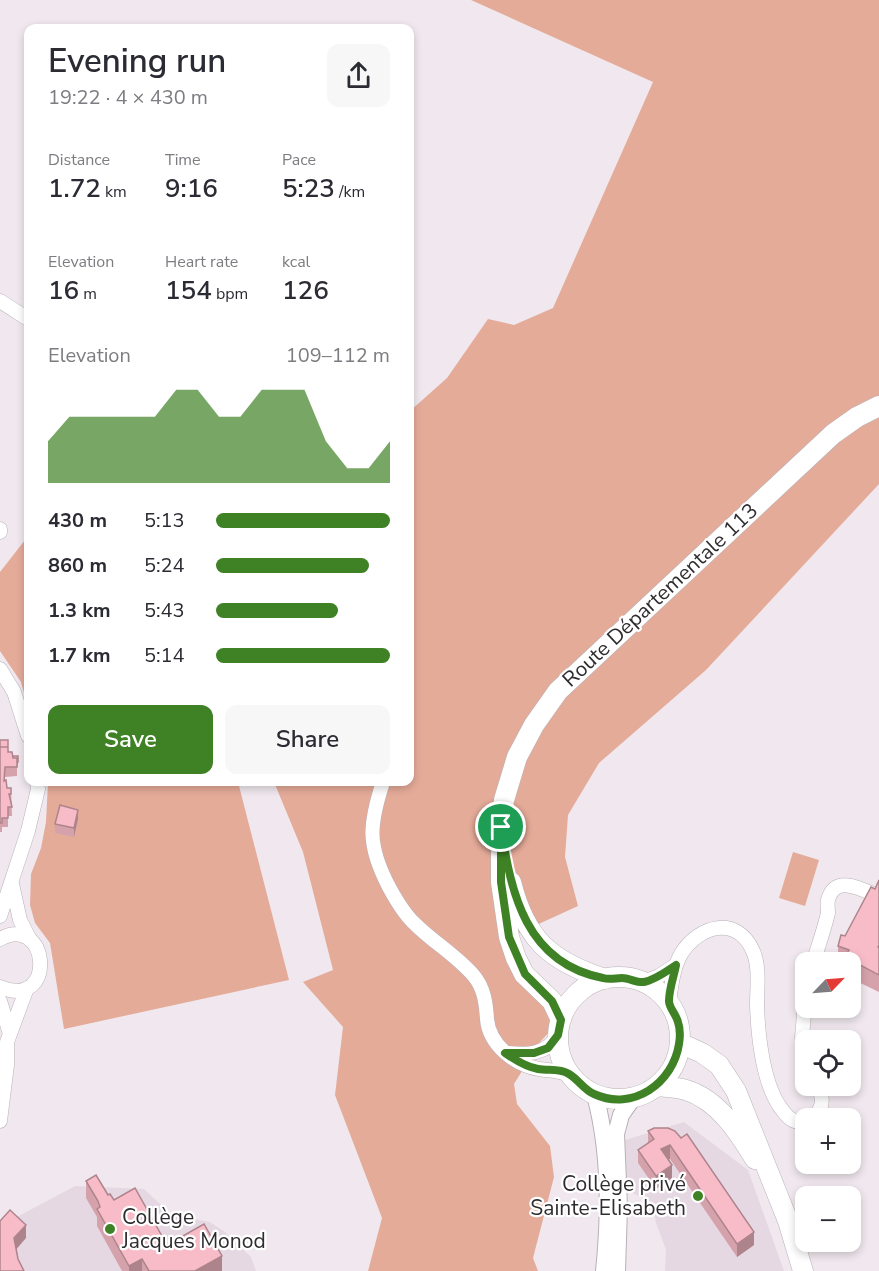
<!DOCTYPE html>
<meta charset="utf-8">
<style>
body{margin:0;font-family:"Nunito Sans",sans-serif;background:#f7f7f7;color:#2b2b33;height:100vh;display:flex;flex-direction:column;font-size:22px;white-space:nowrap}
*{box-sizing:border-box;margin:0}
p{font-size:20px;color:#7c7c81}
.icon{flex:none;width:33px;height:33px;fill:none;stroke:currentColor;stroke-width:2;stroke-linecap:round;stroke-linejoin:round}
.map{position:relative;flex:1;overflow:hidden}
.panel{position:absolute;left:24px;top:24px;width:390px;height:762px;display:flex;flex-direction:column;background:#fff;border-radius:12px;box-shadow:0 3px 9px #0003}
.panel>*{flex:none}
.needle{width:39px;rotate:65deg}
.tools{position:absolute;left:795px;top:952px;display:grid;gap:12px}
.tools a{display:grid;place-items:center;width:66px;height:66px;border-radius:12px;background:#fff;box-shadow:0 3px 9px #0003;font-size:30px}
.pin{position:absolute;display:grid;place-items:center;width:51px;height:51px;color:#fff;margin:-26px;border:3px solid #fff;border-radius:50%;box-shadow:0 2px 6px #0007}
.round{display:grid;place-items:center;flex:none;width:63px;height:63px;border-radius:12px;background:#f7f7f7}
.summary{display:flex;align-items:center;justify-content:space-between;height:102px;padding:0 24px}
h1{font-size:33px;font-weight:600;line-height:45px}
.figures{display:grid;grid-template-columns:repeat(3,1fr);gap:9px;height:102px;padding:6px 24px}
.figures div{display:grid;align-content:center}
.figures b{font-size:26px;font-weight:600}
.figures small{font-size:16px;font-weight:400}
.figures p{font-size:16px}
.chart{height:168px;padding:12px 24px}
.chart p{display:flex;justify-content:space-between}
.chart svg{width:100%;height:108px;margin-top:6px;fill:#3f8225;opacity:.7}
.button{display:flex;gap:12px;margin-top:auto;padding:12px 24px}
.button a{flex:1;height:69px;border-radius:12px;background:#3f8225;color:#fff;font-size:24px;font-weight:600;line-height:69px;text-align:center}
.button a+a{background:#f7f7f7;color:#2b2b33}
ul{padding:0 24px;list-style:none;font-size:20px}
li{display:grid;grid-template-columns:96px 72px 1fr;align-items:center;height:45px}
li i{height:15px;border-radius:8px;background:#3f8225}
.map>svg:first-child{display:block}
.built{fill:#e5d8e3}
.green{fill:#e5ab99}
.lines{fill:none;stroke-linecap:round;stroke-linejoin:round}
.minor-casing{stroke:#b8b1b7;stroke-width:15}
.tertiary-casing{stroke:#b8b1b7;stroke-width:18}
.secondary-casing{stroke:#b8b1b7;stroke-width:21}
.minor{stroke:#fff;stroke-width:14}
.tertiary{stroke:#fff;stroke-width:16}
.secondary{stroke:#fff;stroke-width:20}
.wall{fill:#d5a2ac}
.shaded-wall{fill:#ae848c}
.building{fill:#f8bcc8;stroke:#ae848c;stroke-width:1.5}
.route-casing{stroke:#fff;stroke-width:12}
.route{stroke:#3f8225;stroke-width:8}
.poi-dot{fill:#3f8225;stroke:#fff;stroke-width:2}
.labels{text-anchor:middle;stroke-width:4.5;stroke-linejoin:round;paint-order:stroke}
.street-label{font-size:21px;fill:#2f2c2f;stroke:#fff}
.poi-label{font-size:21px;fill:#2f2c2f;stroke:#fff;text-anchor:end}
</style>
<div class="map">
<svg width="879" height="1271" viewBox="0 0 879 1271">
<rect width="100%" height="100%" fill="#f0e8ee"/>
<path class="built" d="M684 1122 748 1170 784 1271H665L666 1250 656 1223 652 1202 626 1190 625 1140Z
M75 1186 144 1189 172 1215 210 1222 225 1232 251 1257 256 1271H0V1226Z"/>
<path class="green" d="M471 0H879V484L706 670 599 763 568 815 565 857 578 906 506 939 547 1003 554 1027 540 1042 514 1084 517 1104 550 1146 554 1177 533 1258 538 1271H368L382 1218 335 1095 343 1027 303 982 333 970 303 852 274 782H410V411L447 378 488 319 514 325 553 308 653 82Z
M28 538V707L21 682 0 651V572L25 540Z
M48 782H238L289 980 64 1029 50 943 35 923 30 905 31 874 41 848 46 822Z
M793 852 819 860 805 906 779 898Z"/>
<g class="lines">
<defs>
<path id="minor" d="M0 301 28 319
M0 529V532
M0 669 14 692 28 736
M383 782C369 825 367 845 389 887 396 900 404 914 415 924 433 942 457 956 474 976 484 988 486 1003 487 1019 489 1044 514 1065 539 1069 551 1071 558 1070 570 1075
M12 884 20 920 30 940
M0 916 28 831 38 789 37 782
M0 939C49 912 58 1011 0 987
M813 963C818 947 824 930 828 913 828 909 827 904 828 900 835 875 860 888 875 895
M643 982 659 976 676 965
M806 992 802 1037 806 1050
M0 1001 10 1034
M669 1003C671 987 673 968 681 954 699 925 737 915 753 951 760 967 757 988 757 1005 758 1036 763 1087 783 1111 788 1118 796 1125 806 1121
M508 1053C529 1055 547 1054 558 1035
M812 1119C823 1109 825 1099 817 1086
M0 1121 7 1065V1042L27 988"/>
<path id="tertiary" d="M595 1095C610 1151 610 1213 604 1271
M617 1271 619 1207 616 1134 621 1115 633 1098"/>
<path id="secondary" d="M511 882C525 939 550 961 605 979
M558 1038a61 61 0 1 1 122 0a61 61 0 1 1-122 0Z
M561 1020 552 1001 524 974 516 958 509 937 501 882V827L504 800 517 757 534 725 558 691 833 434 857 417 879 406
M680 1043 702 1053 719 1065 736 1091 788 1221 803 1271
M657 1086C666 1087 677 1087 686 1090 718 1100 738 1131 755 1159"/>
</defs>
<use href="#minor" class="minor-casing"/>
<use href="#tertiary" class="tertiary-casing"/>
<use href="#secondary" class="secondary-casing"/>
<use href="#minor" class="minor"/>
<use href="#tertiary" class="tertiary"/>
<use href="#secondary" class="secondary"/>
</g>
<path class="wall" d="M0 740 13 756H18V766H17V776L5 777V781L7 788H11L12 816H8V827H2V832H0Z
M78 819 74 837 55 833V824Z
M879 880V992L850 978V963H838V946L875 889Z
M668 1128 754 1245 737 1257 670 1159H669L672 1178 656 1189 638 1163V1150L648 1143V1131Z
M86 1181 114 1200 167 1245 222 1271H122L97 1226V1217L86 1198Z"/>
<path class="shaded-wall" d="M78 810V819L74 837V828Z
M670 1145V1159L661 1162V1149Z
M672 1165V1178L656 1189V1176Z
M26 1225V1238L14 1252V1238Z
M754 1232V1245L737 1257V1244Z
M222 1256V1271H195Z
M142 1259V1271H129V1266Z"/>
<path class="building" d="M0 740H8V747H0Z
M0 747H8V752H12L13 758H17V767H5L4 781 6 780 7 788H11V794H9L12 807H8V818H2V823H0Z
M13 756H18V762H17V758H13Z
M60 805 78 810 74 828 55 824Z
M879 880V945L878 947 879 948V975L845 957 849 950 838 946 841 935 845 936 871 887 875 889Z
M654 1128H668L675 1131 681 1138 687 1134 754 1232 737 1244 670 1145 661 1149 672 1165 656 1176 638 1150 654 1139 648 1131Z
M96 1175 108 1195 110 1194 114 1200 135 1188 167 1245 204 1224 222 1256 195 1271H149L142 1259 129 1266 97 1209 100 1207 98 1201 86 1181Z
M10 1210 26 1225 14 1238 18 1259 24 1271H0V1221Z"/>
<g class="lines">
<defs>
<path id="route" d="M501 827C511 894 526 963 603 978 609 980 616 978 622 978 629 978 637 983 644 982 655 980 667 971 676 965 674 976 669 989 669 1001 669 1008 676 1014 678 1022 680 1028 680 1038 679 1044 673 1083 633 1112 594 1094 584 1090 579 1080 569 1074 559 1068 549 1071 538 1069 526 1067 515 1060 505 1053H534L548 1048 558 1035 561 1020 552 1001 525 974 509 937 501 882Z"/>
</defs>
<use href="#route" class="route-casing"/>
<use href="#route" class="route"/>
</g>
<g class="poi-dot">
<circle cx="698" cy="1196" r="6"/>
<circle cx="110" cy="1229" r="6"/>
</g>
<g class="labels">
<g class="street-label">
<text transform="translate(660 595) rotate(-43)" y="7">Route Départementale 113</text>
</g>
<g class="poi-label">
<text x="686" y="1191">Collège privé<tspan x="686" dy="24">Sainte-Elisabeth</tspan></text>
<text x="122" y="1224" text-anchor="start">Collège<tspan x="122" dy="24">Jacques Monod</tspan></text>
</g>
</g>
</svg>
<div class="tools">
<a><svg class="needle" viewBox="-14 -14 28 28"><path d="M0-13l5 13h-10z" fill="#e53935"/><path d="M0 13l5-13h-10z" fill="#7c7c81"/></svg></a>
<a><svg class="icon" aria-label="locate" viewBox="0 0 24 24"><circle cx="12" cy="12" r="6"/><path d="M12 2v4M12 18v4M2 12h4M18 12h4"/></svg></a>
<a>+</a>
<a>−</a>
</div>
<div class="pin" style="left:501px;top:827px;background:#1e9e55"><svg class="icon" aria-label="arrive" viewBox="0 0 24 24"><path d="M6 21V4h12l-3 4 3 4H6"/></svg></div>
<section class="panel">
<div class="summary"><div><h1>Evening run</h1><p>19:22 · 4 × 430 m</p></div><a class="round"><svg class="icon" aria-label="share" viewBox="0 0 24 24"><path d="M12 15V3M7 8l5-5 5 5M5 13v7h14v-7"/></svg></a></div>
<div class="figures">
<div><p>Distance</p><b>1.72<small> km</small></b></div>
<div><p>Time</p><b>9:16</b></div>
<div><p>Pace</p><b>5:23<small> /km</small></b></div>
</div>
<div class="figures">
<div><p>Elevation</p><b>16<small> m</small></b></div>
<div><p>Heart rate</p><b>154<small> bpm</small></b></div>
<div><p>kcal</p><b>126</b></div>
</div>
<div class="chart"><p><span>Elevation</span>109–112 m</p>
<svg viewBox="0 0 160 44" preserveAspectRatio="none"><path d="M0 44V27L10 17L20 17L30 17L40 17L50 17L60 6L70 6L80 17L90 17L100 6L110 6L120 6L130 27L140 38L150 38L160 27V44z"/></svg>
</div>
<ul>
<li><b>430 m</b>5:13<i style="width:100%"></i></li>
<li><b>860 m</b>5:24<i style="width:88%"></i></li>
<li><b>1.3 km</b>5:43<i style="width:70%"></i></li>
<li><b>1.7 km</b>5:14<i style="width:100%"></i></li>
</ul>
<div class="button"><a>Save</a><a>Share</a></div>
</section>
</div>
